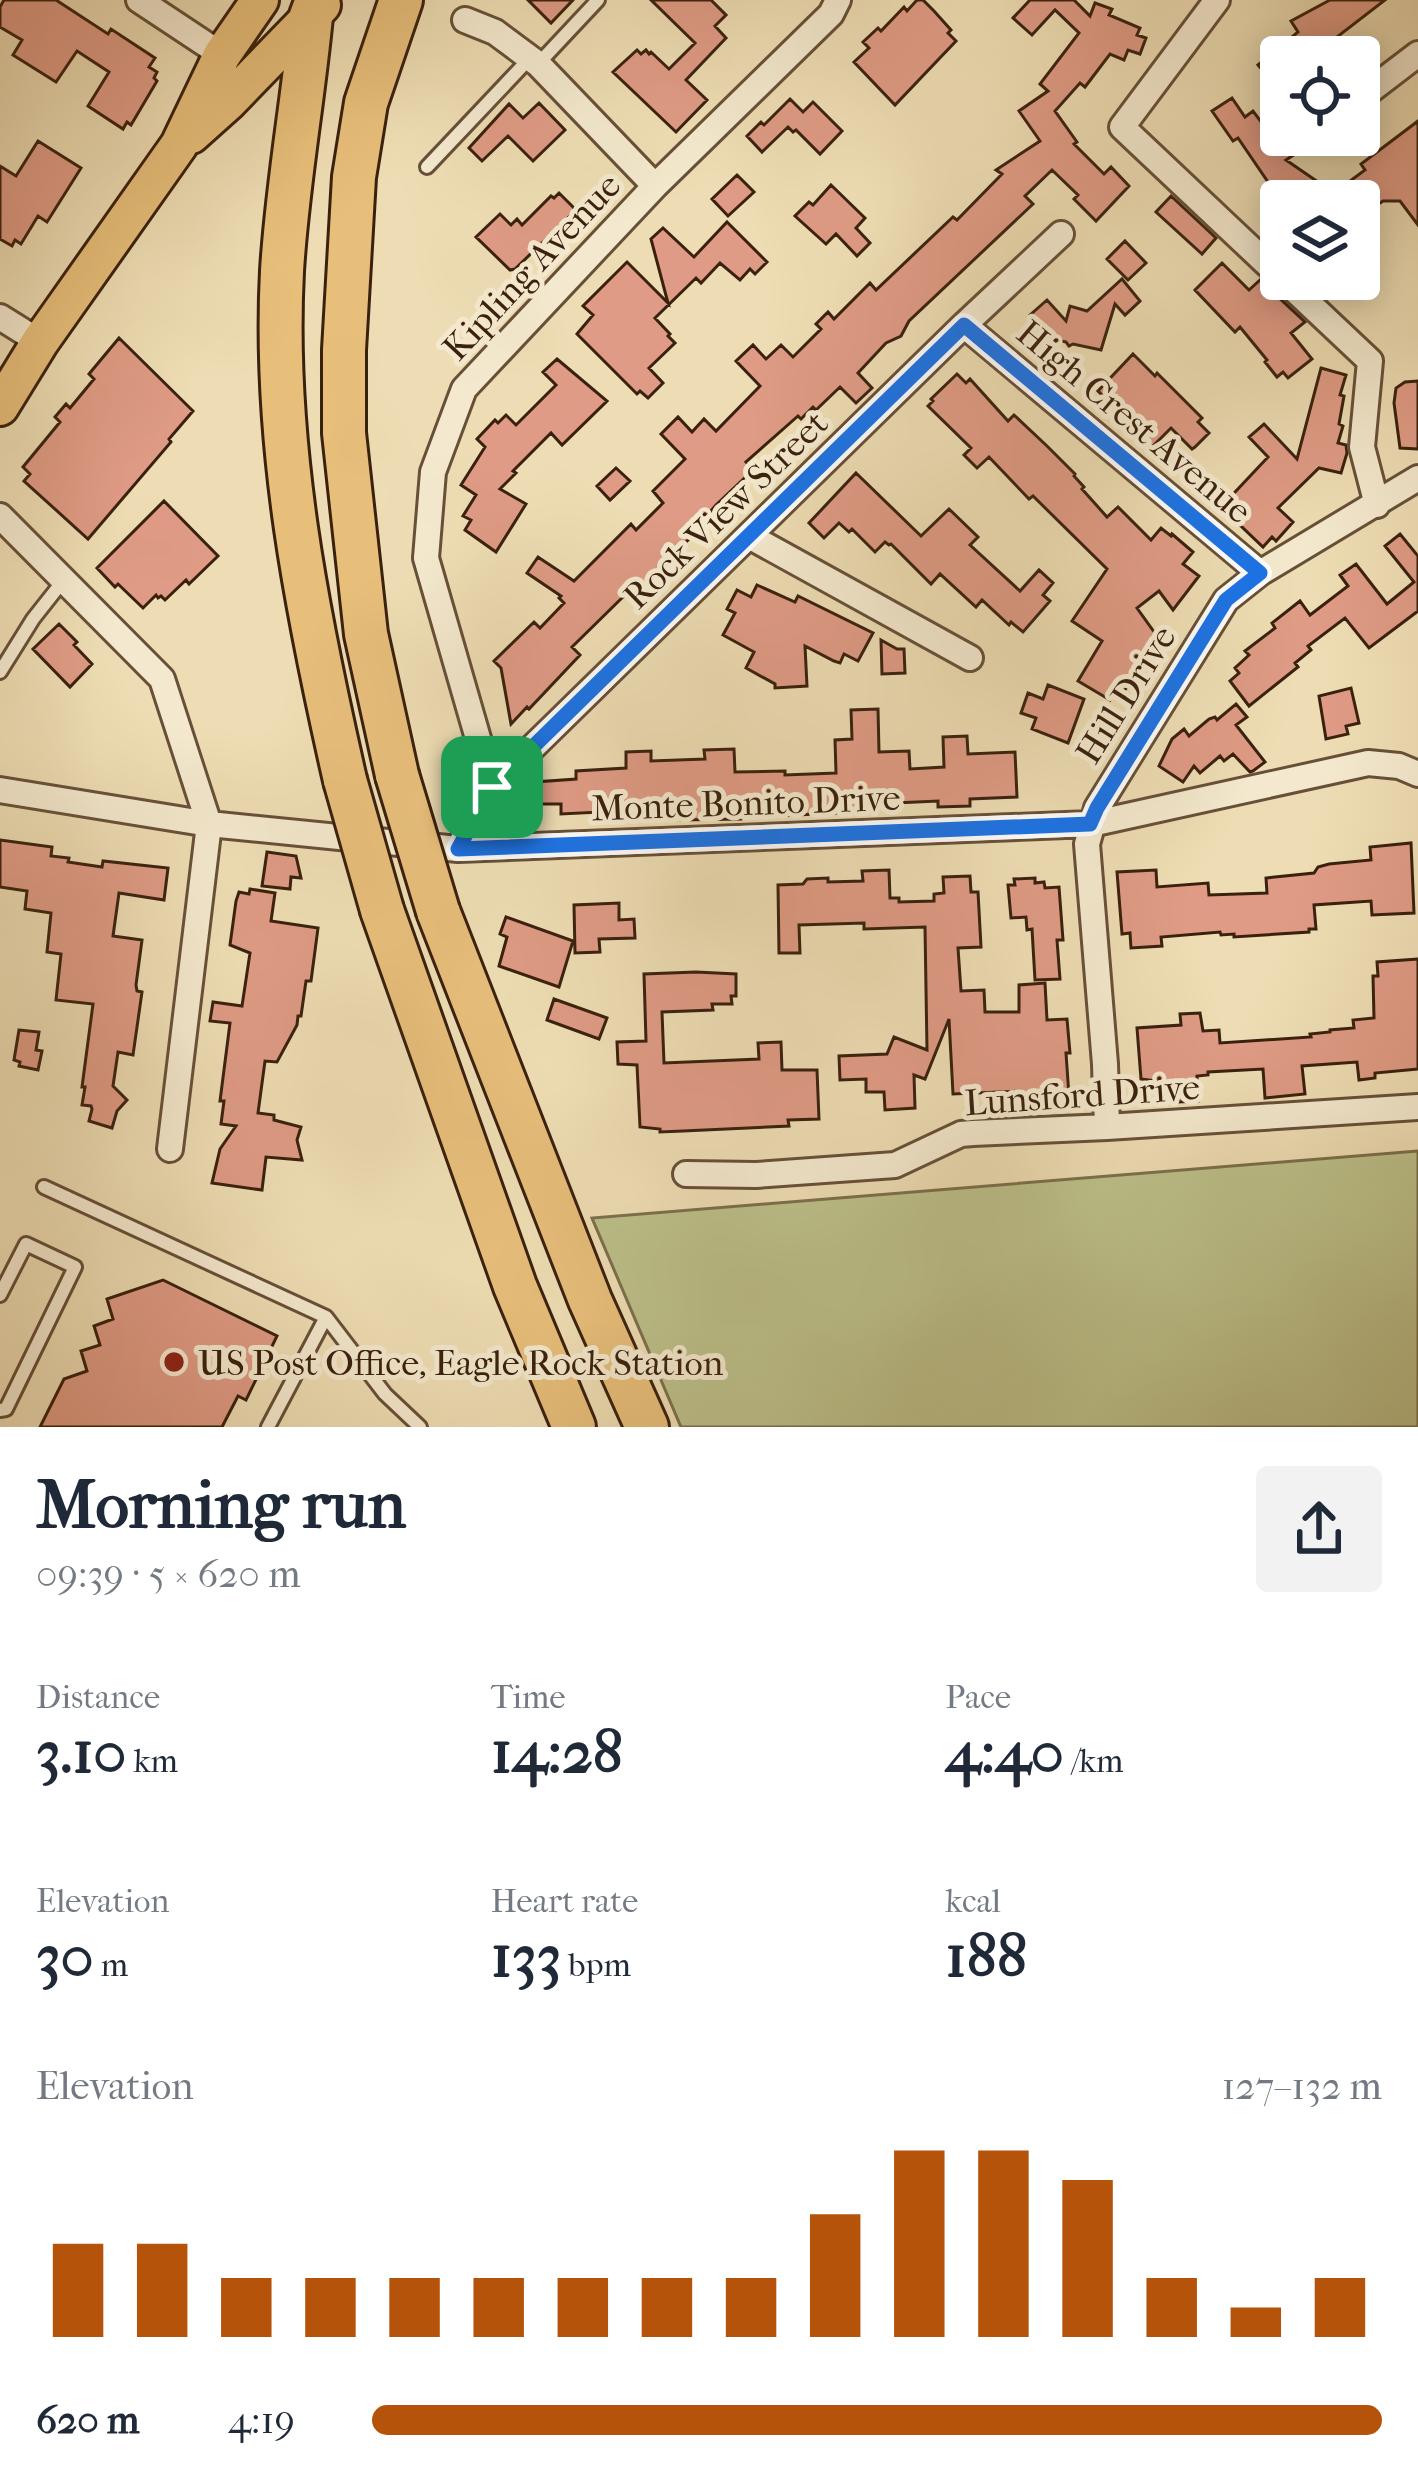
<!DOCTYPE html>
<meta charset="utf-8">
<style>
body{margin:0;font-family:"IM FELL French Canon",serif;background:#f2f2f3;color:#1f2937;height:100vh;display:flex;flex-direction:column;font-size:45px;white-space:nowrap}
*{box-sizing:border-box;margin:0}
p{font-size:39px;color:#747a83}
.icon{flex:none;width:66px;height:66px;fill:none;stroke:currentColor;stroke-width:2;stroke-linecap:round;stroke-linejoin:round}
.map{position:relative;height:1427px;overflow:hidden}
.side{display:flex;flex-direction:column;background:#fff;flex:1}
.side>*{flex:none}
.controls{position:absolute;left:1260px;top:36px;display:grid;gap:24px}
.controls a{display:grid;place-items:center;width:120px;height:120px;border-radius:12px;background:#fff;box-shadow:0 6px 30px #0003;font-size:60px}
.pin{position:absolute;display:grid;place-items:center;width:102px;height:102px;color:#fff;margin:-51px;border-radius:24px;box-shadow:0 6px 18px #0006}
.round{display:grid;place-items:center;flex:none;width:126px;height:126px;border-radius:12px;background:#f2f2f3}
.summary{display:flex;align-items:center;justify-content:space-between;height:204px;padding:0 36px}
h1{font-size:66px;font-weight:700;line-height:90px}
.figures{display:grid;grid-template-columns:repeat(3,1fr);gap:18px;height:204px;padding:12px 36px}
.figures div{display:grid;align-content:center}
.figures b{font-size:60px;font-weight:700}
.figures small{font-size:33px;font-weight:400}
.figures p{font-size:33px}
.chart{height:336px;padding:24px 36px}
.chart p{display:flex;justify-content:space-between}
.chart svg{width:100%;height:216px;margin-top:12px;stroke:#b45309;stroke-width:6}
ul{padding:0 36px;list-style:none;font-size:39px}
li{display:grid;grid-template-columns:192px 144px 1fr;align-items:center;height:90px}
li i{height:30px;border-radius:15px;background:#b45309}
.map>svg:first-child{display:block}
.green{fill:#bcc08a;stroke:#7b704c;stroke-width:3}
.building{fill:#df9b85;stroke:#3a210e;stroke-width:3}
.lines{fill:none;stroke-linecap:round;stroke-linejoin:round}
.lane-casing{stroke:#675038;stroke-width:18}
.street-casing{stroke:#675038;stroke-width:30}
.primary-casing{stroke:#3a210e;stroke-width:42}
.highway-casing{stroke:#3a210e;stroke-width:48}
.lane{stroke:#f4e9ce;stroke-width:12}
.street{stroke:#f4e9ce;stroke-width:24}
.primary{stroke:#e7be7a;stroke-width:36}
.highway{stroke:#e7be7a;stroke-width:42}
.highway-bridge-casing{stroke:#3a210e;stroke-width:48;stroke-linecap:butt}
.highway-bridge{stroke:#e7be7a;stroke-width:42}
.route-casing{stroke:#fff;stroke-width:24}
.route{stroke:#1a73e8;stroke-width:15}
.poi-dot{fill:#8f2418;stroke:#f4e9ce;stroke-width:4.5}
.labels{text-anchor:middle;stroke-width:10;stroke-linejoin:round;paint-order:stroke}
.street-label{font-size:36px;fill:#3a210e;stroke:#f4e9ce}
.poi-label{font-size:36px;fill:#3a210e;stroke:#f4e9ce;text-anchor:start}
</style>
<div class="map">
<svg width="1418" height="1427" viewBox="0 0 1418 1427">
<rect width="100%" height="100%" fill="#eeddb4"/>
<filter id="stains"><feTurbulence type="fractalNoise" baseFrequency=".00167" numOctaves="4"/><feColorMatrix values="0 0 0 0 .2 0 0 0 0 .09 0 0 0 0 .02 0 0 0 .5 -.17"/></filter>
<radialGradient id="worn" r=".72"><stop offset=".6" stop-color="#630" stop-opacity="0"/><stop offset="1" stop-color="#630" stop-opacity=".3"/></radialGradient>
<path class="green" d="M1418 1151V1427H681L592 1218Z"/>
<path class="building" d="M4 0H56L108 34 111 29 155 58 149 67 157 72 154 78 157 81 131 125 127 122 123 129 88 106 109 72 77 51 56 82 13 55 22 40 0 27V7Z
M528 0H573L551 23Z
M651 0H711L726 15 715 26 726 38 686 80 707 100 676 132 613 72 637 50 641 54 646 50 649 54 651 52 669 69 695 43Z
M917 0H923L934 11 951 30 948 33 956 41 895 105 854 62 869 48 863 42 878 28 881 31 904 7 907 11Z
M1030 0H1074L1090 16 1095 3 1112 9 1109 15 1140 28 1137 35 1146 38 1140 54 1128 50 1124 60 1110 54 1085 87 1080 83 1055 111 1077 142 1074 144 1104 174 1111 167 1129 186 1096 221 1074 199 1078 195 1052 170 1025 196 1033 204 909 321 901 336 886 343 858 373 872 388 856 403 840 387 816 410 813 407 801 419 798 416 746 462 753 470 716 505 704 519 706 522 656 572 630 597 627 593 572 647 580 655 529 709 527 707 511 724 501 668 494 661 534 622 540 628 564 603 559 598 561 596 527 573 538 557 574 581 631 524 636 530 663 503 653 491 685 459 661 434 678 417 692 432 704 419 716 431 760 386 736 361 753 345 766 359 781 345 793 357 821 329 816 324 828 312 834 319 870 283 876 290 953 217 957 220 1002 174 996 170 1040 141 1019 111 1048 91 1040 84 1079 33 1055 10 1032 35 1013 18Z
M1330 0H1385L1333 40 1337 46 1322 57H1281V92L1258 65 1298 32 1291 21Z
M1232 98 1245 117 1253 111 1277 143 1284 139 1295 154 1286 160 1334 193 1365 170 1361 164 1418 121V225L1400 201H1383L1364 214 1359 207V201H1277L1264 193 1270 185 1238 138 1233 141 1212 111Z
M790 99 803 112 813 102 842 131 820 154 796 130 793 132 788 127 762 152 747 136 761 122 764 125Z
M539 103 565 130 533 161 508 136 482 161 469 148 509 104 523 118Z
M38 141 81 168 47 222 38 216 21 244 15 240 12 246 0 239V166L16 176Z
M737 175 754 192 728 216 712 199Z
M831 185 865 218 856 228 870 243 857 256 836 234 826 244 795 216 809 202 813 205Z
M559 193 576 210 515 269 510 270 476 237 500 214 511 225 517 219 522 225 551 196 554 198Z
M1171 196 1216 238 1202 254 1156 212Z
M727 222 767 262 755 274 750 269 740 280 720 263 701 283 696 278 655 318 670 334 668 336 675 343 649 368 663 383 648 398 640 391 637 394 577 334 593 315 583 306 627 262 668 303 651 239 663 228 694 257Z
M1125 241 1146 263 1128 280 1107 259Z
M1222 263 1249 290 1260 280 1305 322 1291 333 1312 359 1288 378 1283 372 1277 377 1265 362 1267 360 1240 327 1235 332 1195 290Z
M1122 279 1140 301 1125 315 1115 304 1101 350 1073 344 1069 346 1066 342 1046 337 1032 322 1035 320 1030 315 1047 300 1066 321 1070 306 1087 311Z
M119 338 193 411 169 439 171 442 88 539 24 481 30 474 23 467 60 422 55 417 66 404 70 408 94 379 89 374Z
M1133 354 1155 376 1157 373 1202 418 1198 422 1209 433 1195 447 1192 449 1171 428 1149 450 1135 437 1145 427 1119 401 1115 405 1110 403 1098 391Z
M557 359 607 401 562 445 551 433 513 471 516 473 500 489 526 504 496 552 465 530 471 520 463 516 476 495 461 485 485 447 477 439 495 420 498 423 506 415 516 425 556 385 543 372Z
M1321 368 1346 375 1340 395 1344 396 1339 424 1343 426 1338 443 1346 445 1347 453 1341 473 1319 468 1278 508 1293 522 1276 541 1272 537 1263 547 1221 507 1268 457 1249 437 1264 424 1297 459Z
M957 374 966 383 970 379 1008 421 1014 415 1047 446 1075 474 1074 476 1084 487 1082 489 1107 517 1118 507 1151 540 1161 528 1171 536 1172 534 1193 552 1183 564 1199 576 1173 610 1159 591 1137 608 1157 636 1122 695 1115 691 1110 700 1078 681 1102 641 1072 621 1107 569 1033 496 1029 499 989 457 977 468 964 455 971 448 928 406 933 401 931 399Z
M1418 381V449L1400 448 1394 403 1396 388 1405 382Z
M616 468 630 481 610 500 597 486Z
M856 473 921 536 949 509 978 537 970 545 1020 591 1039 570 1053 583 1043 595 1050 601 1023 632 1011 622 1009 625 982 600 976 607 940 574 931 584 891 544 889 545 885 542 875 552 852 529 849 532 839 523 824 538 809 523Z
M164 501 218 556 189 584 186 580 165 600 161 596 158 598 156 595 143 608 118 584 115 587 97 568Z
M1400 534 1418 556V611L1369 648 1345 618 1308 646 1311 650 1295 663 1298 667 1249 706 1230 681 1239 673 1235 668 1249 655 1245 651 1275 628 1272 623 1300 601 1310 615 1348 586 1340 575 1356 564 1387 604 1414 582 1385 546Z
M757 585 795 602 798 596 873 633 858 661 844 654 840 663 834 661 805 646 807 686 775 688V684L746 668 754 652 723 635 735 613 727 609 737 590 751 597Z
M59 624 77 642 74 645 92 664 70 687 33 649Z
M881 640 897 649H904L905 673 882 674Z
M1048 685 1084 699 1068 743 1032 729 1036 718 1021 713 1028 693 1043 699Z
M1351 688 1359 723 1346 726 1348 734 1326 739 1319 696Z
M1236 704 1247 717 1236 725 1265 762 1253 771 1250 772 1233 754 1224 761 1220 756 1200 773 1194 766 1183 782 1159 766 1172 739 1184 729 1189 736 1209 719 1215 717 1217 720Z
M878 709 879 752 909 751 910 769 944 767 943 737 967 736 968 754 1015 752 1017 797 970 799V806L938 807V801L872 804V808L834 809 835 813 777 816 776 808 742 809 741 819 681 820V808L561 814V804H536L535 782 576 779V771L626 768V752L651 751V761L705 759 704 750 734 749 735 772 785 771V775L836 773 835 740 852 739 851 710Z
M0 840 52 847 51 856 69 858 68 862 102 867 103 861 168 868 164 900 119 893 113 936 142 940 136 985 137 991 142 992 133 1055 118 1052 113 1086 127 1100 117 1111 112 1128 89 1121 92 1109 91 1106 82 1105 85 1087H82L93 1004 56 1000 61 954 47 952 51 913 25 909 27 891 0 887Z
M1411 843 1414 913 1372 915 1371 901 1314 905 1316 929H1309V932L1234 937V934L1221 935 1220 932 1161 937 1162 946 1131 948 1130 933 1122 934 1117 872 1156 870 1157 887 1208 883 1209 895 1267 893 1266 878 1314 873 1318 867 1329 864 1371 860 1370 847Z
M267 852 296 856 301 878 291 877 290 889 262 886Z
M889 870 890 898H899V902L934 901V894L944 893 943 877 970 876 971 892H978L981 947 958 948 961 991 984 990 985 1012H1019V985L1045 983 1047 1020 1067 1019 1070 1053H1066L1069 1096 1040 1098 1042 1112 1024 1113 1021 1091 953 1094 949 1019 925 1079 914 1075 915 1108 885 1110 884 1092H866V1079L840 1080 839 1056 887 1054 894 1037 927 1050 925 927 864 929V923L799 925 800 953H779L778 885 803 884 807 879 828 878V882L863 881 862 871Z
M1035 878V883L1044 882 1045 888 1059 887 1063 940H1057L1060 979 1035 980 1032 929 1027 930 1026 917 1011 918 1008 885H1015L1014 879Z
M250 889 275 893 271 921 318 928 311 981H306L301 1016H298L297 1025 277 1062 265 1061 258 1113 274 1115V1120L301 1127 297 1140 302 1160 266 1157 262 1190 212 1183 220 1149 236 1126 221 1124 224 1101H220L230 1023 210 1021 213 1002 242 1006 250 953 230 945 236 901 239 892 249 894Z
M619 903V920L634 919 635 938 599 939 600 952 575 953 574 905Z
M506 917 573 941 559 987 499 966 507 937 500 934Z
M1418 959V1069L1375 1073V1078L1359 1080 1357 1062 1302 1066 1305 1094 1265 1098 1263 1069 1208 1072V1075L1197 1076 1198 1101 1179 1102 1178 1088 1158 1090 1157 1081 1141 1079 1137 1028 1181 1025 1180 1014 1200 1013 1203 1031 1219 1030 1220 1043 1311 1037 1310 1034 1330 1032V1030L1354 1028 1353 1020 1374 1018 1373 976H1378L1377 962Z
M696 972 736 974V996H731L732 1004H712L713 1010 662 1012 664 1063 759 1059 758 1043 781 1042 782 1070H817L819 1119 788 1120 789 1126 683 1131 660 1132V1129L640 1127 637 1065 618 1064 617 1042 646 1041 644 974Z
M554 999 607 1018 599 1039 547 1020Z
M19 1030 39 1032 36 1050 42 1051 38 1070 19 1066 20 1062 14 1060Z
M163 1280 277 1336 246 1400 238 1396 222 1427H40L64 1379 87 1371 81 1351 100 1345 94 1326 113 1319 107 1299Z"/>
<g class="lines">
<defs>
<path id="lane" d="M538 64 598 0
M427 167 530 58
M0 672 33 619 63 581
M44 1187 326 1317 385 1394 420 1427
M0 1295 26 1244 75 1267 6 1409 0 1410
M268 1427 326 1317"/>
<path id="street" d="M139 0 222 55
M1217 0 1122 127 1281 277
M465 20 495 32 538 64 655 186
M1359 99 1418 54
M1283 279 1370 361 1362 447 1377 505
M0 317 40 342
M964 325 1260 573
M0 516 162 679 209 824 170 1149
M749 536 970 658
M492 787 426 558 433 472 464 389 655 186 831 14 838 0
M0 790 209 824 458 849 1091 824 1368 763 1399 766 1418 774
M458 849 492 787 964 325 1061 234
M1107 1127 1105 1064 1087 844 1097 808 1226 600 1260 573 1418 478
M686 1174 756 1175 895 1165 961 1134 973 1133 1107 1127 1418 1107"/>
<path id="primary" d="M191 135 229 101 322 5
M0 407 40 342 179 145 222 55 260 0"/>
<path id="highway" d="M317 0 311 16C303 101 287 186 282 271 273 443 307 613 345 780
M397 775 366 634 344 433V350L354 177 366 103 401 0
M382 910 515 1286 574 1427
M438 911 590 1300 647 1427"/>
</defs>
<use href="#lane" class="lane-casing"/>
<use href="#street" class="street-casing"/>
<use href="#primary" class="primary-casing"/>
<use href="#highway" class="highway-casing"/>
<use href="#lane" class="lane"/>
<use href="#street" class="street"/>
<use href="#primary" class="primary"/>
<use href="#highway" class="highway"/>
<defs>
<path id="highway-bridge" d="M397 775 438 911
M345 780 382 910"/>
</defs>
<use href="#highway-bridge" class="highway-bridge-casing"/>
<use href="#highway-bridge" class="highway-bridge"/>
</g>
<g class="lines">
<defs>
<path id="route" d="M964 325 1260 573 1226 600 1097 808 1090 824 458 849 492 787Z"/>
</defs>
<use href="#route" class="route-casing"/>
<use href="#route" class="route"/>
</g>
<circle class="poi-dot" cx="174" cy="1362" r="12"/>
<g class="labels">
<g class="street-label">
<text transform="translate(531 266) rotate(-47)" y="13">Kipling Avenue</text>
<text transform="translate(1135 421) rotate(40)" y="13">High Crest Avenue</text>
<text transform="translate(725 509) rotate(-44)" y="13">Rock View Street</text>
<text transform="translate(1125 694) rotate(-58)" y="13">Hill Drive</text>
<text transform="translate(746 802) rotate(-2)" y="13">Monte Bonito Drive</text>
<text transform="translate(1082 1094) rotate(-4)" y="13">Lunsford Drive</text>
</g>
<g class="poi-label">
<text x="198" y="1375">US Post Office, Eagle Rock Station</text>
</g>
</g>
<rect width="100%" height="100%" filter="url(#stains)"/>
<rect width="100%" height="100%" fill="url(#worn)"/>
</svg>
<div class="controls">
<a><svg class="icon" aria-label="locate" viewBox="0 0 24 24"><circle cx="12" cy="12" r="6"/><path d="M12 2v4M12 18v4M2 12h4M18 12h4"/></svg></a>
<a><svg class="icon" aria-label="layers" viewBox="0 0 24 24"><path d="M12 4l9 5-9 5-9-5zM3 14l9 5 9-5"/></svg></a>
</div>
<div class="pin" style="left:492px;top:787px;background:#1e9e55"><svg class="icon" aria-label="arrive" viewBox="0 0 24 24"><path d="M6 21V4h12l-3 4 3 4H6"/></svg></div>
</div>
<section class="side">
<div class="summary"><div><h1>Morning run</h1><p>09:39 · 5 × 620 m</p></div><a class="round"><svg class="icon" aria-label="share" viewBox="0 0 24 24"><path d="M12 15V3M7 8l5-5 5 5M5 13v7h14v-7"/></svg></a></div>
<div class="figures">
<div><p>Distance</p><b>3.10<small> km</small></b></div>
<div><p>Time</p><b>14:28</b></div>
<div><p>Pace</p><b>4:40<small> /km</small></b></div>
</div>
<div class="figures">
<div><p>Elevation</p><b>30<small> m</small></b></div>
<div><p>Heart rate</p><b>133<small> bpm</small></b></div>
<div><p>kcal</p><b>188</b></div>
</div>
<div class="chart"><p><span>Elevation</span>127–132 m</p>
<svg viewBox="0 0 160 44" preserveAspectRatio="none"><path d="M5 44V25M15 44V25M25 44V32M35 44V32M45 44V32M55 44V32M65 44V32M75 44V32M85 44V32M95 44V19M105 44V6M115 44V6M125 44V12M135 44V32M145 44V38M155 44V32"/></svg>
</div>
<ul>
<li><b>620 m</b>4:19<i style="width:100%"></i></li>
</ul>
</section>
